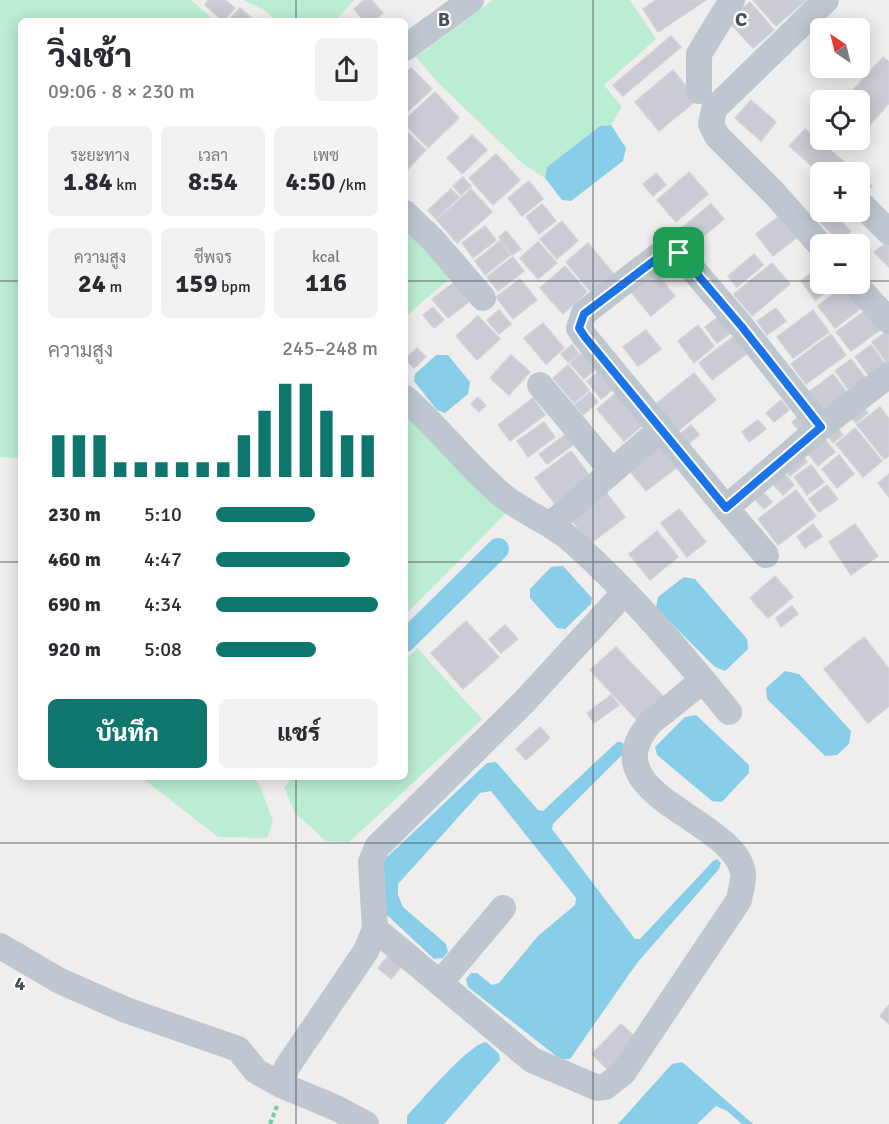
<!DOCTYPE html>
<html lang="th">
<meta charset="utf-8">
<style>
body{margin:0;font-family:Signika,Sarabun,sans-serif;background:#f2f2f3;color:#2b2b33;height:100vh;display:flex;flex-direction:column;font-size:22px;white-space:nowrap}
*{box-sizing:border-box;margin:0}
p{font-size:20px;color:#7c7c81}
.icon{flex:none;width:33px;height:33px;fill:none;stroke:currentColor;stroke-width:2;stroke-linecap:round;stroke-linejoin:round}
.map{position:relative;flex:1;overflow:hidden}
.sheet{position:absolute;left:18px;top:18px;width:390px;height:762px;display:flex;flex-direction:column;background:#fff;border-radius:9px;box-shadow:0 3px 15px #0003}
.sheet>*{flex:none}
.needle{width:39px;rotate:325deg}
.controls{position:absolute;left:810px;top:18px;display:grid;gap:12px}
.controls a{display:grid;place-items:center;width:60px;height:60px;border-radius:9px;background:#fff;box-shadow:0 3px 15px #0003;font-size:30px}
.pin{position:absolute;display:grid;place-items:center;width:51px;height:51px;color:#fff;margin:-26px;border-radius:12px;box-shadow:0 3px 9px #0006}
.round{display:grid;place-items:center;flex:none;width:63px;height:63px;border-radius:9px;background:#f2f2f3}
.summary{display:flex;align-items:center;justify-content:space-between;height:102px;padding:0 30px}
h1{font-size:33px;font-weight:800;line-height:45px}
.figures{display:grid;grid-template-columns:repeat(3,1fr);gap:9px;height:102px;padding:6px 30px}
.figures div{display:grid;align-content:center;border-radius:9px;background:#f2f2f3;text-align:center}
.figures b{font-size:26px;font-weight:800}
.figures small{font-size:16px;font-weight:400}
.figures p{font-size:16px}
.chart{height:168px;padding:12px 30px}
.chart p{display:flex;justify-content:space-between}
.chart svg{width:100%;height:108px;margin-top:6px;stroke:#0f766e;stroke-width:6}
.primary-button{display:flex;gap:12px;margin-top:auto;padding:12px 30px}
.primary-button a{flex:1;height:69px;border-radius:9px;background:#0f766e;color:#fff;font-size:24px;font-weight:800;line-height:69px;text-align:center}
.primary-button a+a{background:#f2f2f3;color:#2b2b33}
ul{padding:0 30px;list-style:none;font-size:20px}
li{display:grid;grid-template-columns:96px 72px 1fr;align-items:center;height:45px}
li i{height:15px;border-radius:8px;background:#0f766e}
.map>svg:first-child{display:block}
.green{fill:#bbedd2}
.water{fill:#89cee9}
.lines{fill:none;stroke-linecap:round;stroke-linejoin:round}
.canal{stroke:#89cee9;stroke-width:22}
.building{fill:#cacbd3;stroke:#d1d2d8;stroke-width:1.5}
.path{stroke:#74caa6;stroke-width:4;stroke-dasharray:4.5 3;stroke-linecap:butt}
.minor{stroke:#bec6cf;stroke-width:26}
.route-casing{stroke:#fff;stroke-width:12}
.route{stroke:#1a73e8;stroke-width:8}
.grid{fill:none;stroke:#464f5a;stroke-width:1.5;stroke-opacity:0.55}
.grid-label{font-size:20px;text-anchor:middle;font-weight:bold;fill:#464f5a;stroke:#fff;stroke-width:4.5;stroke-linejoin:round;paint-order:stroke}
</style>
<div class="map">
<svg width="889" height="1124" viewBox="0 0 889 1124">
<rect width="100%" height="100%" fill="#f0eded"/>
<path class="green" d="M0 0H191L215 21H21V459L0 457Z
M243 0H354L335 21H277L264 10Z
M493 0H630L656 39 604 85 622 107 611 125 600 126 547 167 545 178 523 164 438 83 416 57Z
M405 220 454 275 405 317Z
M405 407 506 513 405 615Z
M417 648 482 719 349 842 326 841 295 813 284 787 294 777H405V661Z
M141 777H252L260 786 273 821 267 838 218 837Z"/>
<path class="water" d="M611 125 626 148 623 161 571 201 562 200 545 178 547 167 600 126Z
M436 355H448L470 382 468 394 445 413 437 410 414 381 415 374Z
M563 566 592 598 591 604 565 629 557 628 530 598V589L551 567Z
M684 577 695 579 747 639 748 649 725 671 715 667 656 608 658 597Z
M785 671 799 674 851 731 849 744 837 755 825 756 767 699 766 688Z
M696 715 749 765V773L722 802 712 801 657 755 655 747 685 717Z
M617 742H621L626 746 625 752 553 824 552 829 635 939H640L713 861 717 859 721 863 719 869 637 963 570 1059H560L468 987 466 979 471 973H477L492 985 499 983 538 936 575 905 576 898 491 791 480 793 398 884V895L403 907 446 944 448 952 443 958 434 959 385 913 380 871 384 860 487 763 496 762 538 810 543 811Z
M486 1042 499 1054 500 1060 444 1124H407V1116C421 1101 469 1044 486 1042Z
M682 1062 753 1124H742L727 1111 716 1106 697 1124H618L672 1064Z"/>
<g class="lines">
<path class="canal" d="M405 641 498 549"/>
</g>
<path class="building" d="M209 0H225L235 8 223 21 205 5Z
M364 0H371L383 13 374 21H364L354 9Z
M656 0H706L658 32 643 9Z
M753 0H806L776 26Z
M750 2 774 30 753 48 728 21Z
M240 8 255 21H228Z
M671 36 681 47 623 96 613 85Z
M883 57 889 62V103L860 136V100H844Z
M411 68 432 89 405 114V74Z
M673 70 697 100 659 131 635 102Z
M435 92 459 118 428 148 405 124V120Z
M751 100 776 122 761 141 735 118Z
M805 129 856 172 820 173 789 146Z
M405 130 426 150 405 172Z
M472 135 487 150 462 174 447 158Z
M496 154 520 180 493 205 469 178Z
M689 172 708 194 676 222 657 200Z
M656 173 666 185 653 196 643 184Z
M860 176 872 186 860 200Z
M463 177 471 186 461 195 453 186Z
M529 181 543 199 522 216 508 198Z
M451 189 459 197 436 219 428 210Z
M471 189 492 212 457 243 437 220Z
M820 202V212H831L851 231 840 242 810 212Z
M542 204 556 221 539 234 526 217Z
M711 204 724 219 692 246 679 230Z
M783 213 800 235 773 256 756 234Z
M562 221 578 241 557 259 540 239Z
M485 226 496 240 473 258 462 243Z
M506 231 521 249 512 255 499 237Z
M500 241 510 255 485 275 475 261Z
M889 241V267L874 252Z
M538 242 557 263 538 279 520 258Z
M588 243 617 278 595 297 566 262Z
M754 254 763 265 737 287 728 276Z
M513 257 524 271 498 291 487 277Z
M772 263 790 284 752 316 734 294Z
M565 266 587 292 563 314 540 288Z
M820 266V284H838L815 300 801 281Z
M655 272 675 296 651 316 631 292Z
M520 279 537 300 513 319 496 297Z
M456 281 471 300 448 318 432 299Z
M847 284 864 306 835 328 818 306Z
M433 307 444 320 434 328 423 315Z
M776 308 786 321 767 335 757 321Z
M869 308 884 327 851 351 836 332Z
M499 310 511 324 499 334 487 320Z
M813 310 829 332 793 358 777 337Z
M722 314 735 330 717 343 705 327Z
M478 316 500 339 477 360 456 336Z
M543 323 564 348 546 364 524 338Z
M698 325 714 346 694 363 678 341Z
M646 330 661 349 638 366 623 347Z
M889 330V361L887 363 872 342Z
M738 333 751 350 712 380 699 363Z
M831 334 846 355 806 384 791 364Z
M572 345 579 354 568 362 561 354Z
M871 345 885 364 869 376 855 357Z
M417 348 426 357 414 368 405 359Z
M584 352 597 368 584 379 570 363Z
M511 355 530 372 509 395 490 378Z
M851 359 867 380 851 393 835 371Z
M568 365 589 390 574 403 553 378Z
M602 369 616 387 601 399 587 381Z
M694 373 716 400 678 431 656 404Z
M833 374 849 395 825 413 809 392Z
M590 392 598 402 583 415 575 405Z
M617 392 644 424 624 441 597 409Z
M478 397 486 406 479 412 471 404Z
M533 398 545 415 510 441 498 425Z
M781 400 789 410 774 422 766 413Z
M861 405 868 413 856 423 849 415Z
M880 407 889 419V456L884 459 857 425Z
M802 414 810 424 800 432 792 422Z
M758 420 766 429 749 442 742 432Z
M544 422 555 437 528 457 517 441Z
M691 425 699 435 688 444 680 434Z
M837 427 843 435 833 443 827 435Z
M855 428 882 461 863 477 836 444Z
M569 432 577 442 547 464 539 454Z
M823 437 835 452 818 466 806 451Z
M659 446 676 468 646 491 629 470Z
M571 451 590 476 555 504 535 478Z
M799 452 807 462 790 476 782 467Z
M839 455 854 474 837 488 822 469Z
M811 465 824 482 807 495 794 477Z
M782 471 794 485 783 495 770 481Z
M889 474V497L878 483Z
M827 485 838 499 819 512 809 499Z
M796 490 816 516 778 545 758 519Z
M605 491 625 517 590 544 570 518Z
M762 491 772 502 764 509 754 498Z
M679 509 706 542 687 557 661 523Z
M813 524 822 536 805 548 797 537Z
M855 524 878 556 851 575 829 542Z
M657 531 678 557 650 580 629 554Z
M775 576 793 597 768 618 750 598Z
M792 606 798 614 781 627 776 618Z
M466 621 499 657 463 689 431 653Z
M505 625 518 639 501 653 489 639Z
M864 637 889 669V706L868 723 824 669Z
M616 647 664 697 638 721 590 670Z
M611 695 619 705 594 723 587 713Z
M540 727 550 738 526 760 516 749Z
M388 956 401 967 391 979 378 968Z
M889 1005V1024L880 1016Z
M621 1024 638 1040 608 1070 592 1054Z"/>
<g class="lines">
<path class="path" d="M270 1124 277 1106"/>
<path class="minor" d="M405 48 471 0
M699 91V54L732 0
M863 206 889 232
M405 213 433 240 483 298
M820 245 775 194 717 136 711 124 714 109 826 0
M855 284 889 321
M540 385 612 471
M405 398C439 428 467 465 502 495 524 513 550 522 571 540 630 592 680 652 729 712
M821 427 742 327 679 253 668 250 658 256 584 313 579 328 585 337 726 508 821 427 889 375
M726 508 766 555
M551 524 661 429
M375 929 532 1060 598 1088 605 1087 623 1073 739 900C740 892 744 881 743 873 735 819 593 796 647 727 651 721 658 716 664 712 677 701 690 691 703 680
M0 946 60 981 126 1010 238 1049 256 1071 281 1085 334 1107 366 1124
M440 983 503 908
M281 1085 287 1067 366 951 375 929 371 862 377 847 524 702 625 592"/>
</g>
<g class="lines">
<defs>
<path id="route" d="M668 250 679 253 742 327 821 427 726 508 585 337 579 328 584 314Z"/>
</defs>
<use href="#route" class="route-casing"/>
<use href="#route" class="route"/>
</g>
<path class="grid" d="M296 0V21M593 0V1124M0 281H21M405 281H820M860 281H889M0 562H21M405 562H889M296 777V1124M0 843H889"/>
<g class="grid-label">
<text x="444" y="26">B</text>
<text x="741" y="26">C</text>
<text x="20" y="990">4</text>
</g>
</svg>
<div class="controls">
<a><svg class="needle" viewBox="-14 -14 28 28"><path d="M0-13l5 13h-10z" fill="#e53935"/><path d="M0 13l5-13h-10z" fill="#7c7c81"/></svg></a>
<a><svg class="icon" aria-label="locate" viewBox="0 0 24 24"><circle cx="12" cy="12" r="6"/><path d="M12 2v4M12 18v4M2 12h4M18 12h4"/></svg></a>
<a>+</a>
<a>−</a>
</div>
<div class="pin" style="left:679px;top:253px;background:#1e9e55"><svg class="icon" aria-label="arrive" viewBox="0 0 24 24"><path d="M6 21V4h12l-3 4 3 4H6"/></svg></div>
<section class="sheet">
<div class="summary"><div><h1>วิ่งเช้า</h1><p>09:06 · 8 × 230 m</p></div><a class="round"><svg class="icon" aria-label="share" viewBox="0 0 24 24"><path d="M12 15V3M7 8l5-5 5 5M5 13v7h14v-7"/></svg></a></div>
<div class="figures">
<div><p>ระยะทาง</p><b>1.84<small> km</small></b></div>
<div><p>เวลา</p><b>8:54</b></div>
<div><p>เพซ</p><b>4:50<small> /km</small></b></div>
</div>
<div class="figures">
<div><p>ความสูง</p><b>24<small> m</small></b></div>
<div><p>ชีพจร</p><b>159<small> bpm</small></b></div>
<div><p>kcal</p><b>116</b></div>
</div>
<div class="chart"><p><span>ความสูง</span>245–248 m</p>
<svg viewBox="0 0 160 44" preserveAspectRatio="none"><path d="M5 44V27M15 44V27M25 44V27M35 44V38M45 44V38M55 44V38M65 44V38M75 44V38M85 44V38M95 44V27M105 44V17M115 44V6M125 44V6M135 44V17M145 44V27M155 44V27"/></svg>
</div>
<ul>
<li><b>230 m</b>5:10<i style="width:61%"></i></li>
<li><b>460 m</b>4:47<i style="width:83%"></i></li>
<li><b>690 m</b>4:34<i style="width:100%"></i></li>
<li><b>920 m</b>5:08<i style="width:62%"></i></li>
</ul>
<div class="primary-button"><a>บันทึก</a><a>แชร์</a></div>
</section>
</div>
